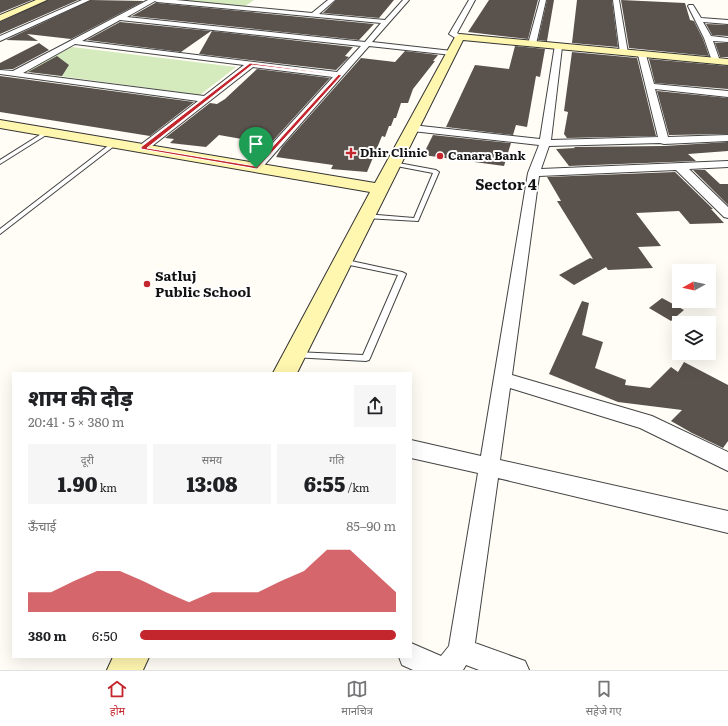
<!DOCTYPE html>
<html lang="hi">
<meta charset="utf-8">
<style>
body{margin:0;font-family:Literata,"Noto Sans Devanagari",serif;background:#f6f6f6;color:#202124;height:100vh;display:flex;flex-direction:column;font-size:15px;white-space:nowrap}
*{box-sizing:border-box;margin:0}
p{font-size:13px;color:#757577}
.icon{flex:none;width:22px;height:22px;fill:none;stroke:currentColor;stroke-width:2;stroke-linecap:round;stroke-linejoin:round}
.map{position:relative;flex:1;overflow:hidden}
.panel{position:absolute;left:12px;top:372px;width:400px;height:286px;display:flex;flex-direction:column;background:#fff;border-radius:0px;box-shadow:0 4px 16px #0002}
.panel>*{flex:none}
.needle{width:26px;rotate:262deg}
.buttons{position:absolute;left:672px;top:264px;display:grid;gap:8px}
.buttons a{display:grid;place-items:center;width:44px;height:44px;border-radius:0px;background:#fff;box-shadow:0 4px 16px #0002;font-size:20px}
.pin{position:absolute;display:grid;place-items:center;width:34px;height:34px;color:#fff;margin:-41px -17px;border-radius:50% 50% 50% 0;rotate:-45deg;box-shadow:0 0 4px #0007}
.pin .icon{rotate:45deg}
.round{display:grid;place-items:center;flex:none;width:42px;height:42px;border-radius:0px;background:#f6f6f6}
.headline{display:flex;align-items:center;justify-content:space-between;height:68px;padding:0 16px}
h1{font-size:22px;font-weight:800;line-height:30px}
.figures{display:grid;grid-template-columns:repeat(3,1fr);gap:6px;height:68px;padding:4px 16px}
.figures div{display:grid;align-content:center;border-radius:0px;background:#f6f6f6;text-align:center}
.figures b{font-size:20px;font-weight:800}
.figures small{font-size:11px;font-weight:400}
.figures p{font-size:11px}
.chart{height:112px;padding:8px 16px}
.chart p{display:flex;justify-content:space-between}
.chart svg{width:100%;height:72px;margin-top:4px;fill:#c4262e;opacity:.7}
ul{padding:0 16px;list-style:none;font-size:13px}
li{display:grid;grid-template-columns:64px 48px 1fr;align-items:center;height:30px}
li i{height:10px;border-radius:5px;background:#c4262e}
.tab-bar{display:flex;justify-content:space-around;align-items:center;height:56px;border-top:1px solid #e0e0e0;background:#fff;font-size:11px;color:#757577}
.tab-bar a{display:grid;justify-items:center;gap:2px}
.tab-bar .selected{color:#c4262e}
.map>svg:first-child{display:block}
.green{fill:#d5ebbd}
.building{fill:#5a524d}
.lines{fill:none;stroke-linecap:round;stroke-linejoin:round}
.lane-casing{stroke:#444;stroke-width:2}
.street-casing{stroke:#444;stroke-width:2}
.secondary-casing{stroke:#333;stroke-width:2}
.lane{fill:#fff;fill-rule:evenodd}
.street{fill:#fff;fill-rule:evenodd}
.secondary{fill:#fff6b0;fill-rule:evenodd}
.route{fill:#c4262e;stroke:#fff;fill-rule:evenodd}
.poi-dot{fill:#c4262e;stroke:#fff;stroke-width:1.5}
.labels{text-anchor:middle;stroke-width:4;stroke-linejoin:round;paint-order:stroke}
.far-poi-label{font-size:12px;font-weight:bold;fill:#111;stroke:#fff;text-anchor:start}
.poi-label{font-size:14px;font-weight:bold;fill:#111;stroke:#fff;text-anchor:start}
.far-district-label{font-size:15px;font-weight:bold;fill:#111;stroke:#fff}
</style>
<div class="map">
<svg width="728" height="670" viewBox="0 0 728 670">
<rect width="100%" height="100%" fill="#fffdf5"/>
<path class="green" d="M176 0H254L245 6Z
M72 47 236 67 200 95 23 71Z"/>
<path class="building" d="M0 0H32L0 13Z
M48 0H78L0 34V22Z
M91 0 144 1 71 39 27 34 38 41 6 40Z
M336 0H394L379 18 323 13Z
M489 0H538L528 39 468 32Z
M547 0H554L547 41 538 40Z
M577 0H612L618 47 572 43Z
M621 0 685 3 690 20 694 21 703 39 709 56 629 48Z
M155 3H157L374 24 359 40 132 16Z
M120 22 211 31 181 52 87 40Z
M706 24 728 25V36L712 35Z
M212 31 352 47H353L345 56 349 57 336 70 199 54Z
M39 43 49 50 13 69H0V63Z
M715 43H728V57H720Z
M515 46 545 49 540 77 536 76 527 127 516 125 513 135 446 127 475 65 509 69Z
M405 51 438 55 433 61H435L413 89 408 103H401L396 118H394L391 126H389L385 137 382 136 367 172 331 169 333 165 276 157 282 147 361 58 395 62Z
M572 52 637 58 656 136 567 138 564 134 568 112 564 111Z
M57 56 69 65 62 76 28 72Z
M649 59 728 66V89L655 83Z
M257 69 330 78 270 144 219 135 206 147 170 143 174 139 165 138 210 103 217 104 225 99Z
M0 76 194 102 150 136 0 112Z
M657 91 728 98V134L669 135Z
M433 135 442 136 511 143 504 166 423 155Z
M728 142V151L688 154 696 161 569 166 556 149 575 148 574 147 664 146Z
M693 170H705L720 184H728V205Z
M675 172 713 209H711L724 223 690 224 679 211 636 213 661 246 638 247 653 268 608 270 606 267 574 285 559 275 590 258 593 259 557 201H561L547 177Z
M662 298 684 310 671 321 649 308Z
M582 301 589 303 582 335 603 342 595 368 626 380 625 385 650 388 671 367 678 372 684 362 728 385V441L723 448 692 433 671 421 682 410 618 402 549 374Z"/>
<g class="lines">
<defs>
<path id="lane" d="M46 131 51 132 0 164V160Z
M113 142 118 143 0 234V229Z
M393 162 436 170 439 172 418 221 365 218 362 216 365 214 414 218 433 173 391 165V163Z
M340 259H342L402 272 406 274 370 358 369 360 366 361 292 357 291 355 292 353 295 352 363 355 398 275 340 263 339 261Z"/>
<path id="street" d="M82 0H90L0 41V36Z
M148 0H176L312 13 328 0H335L319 14 385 20 403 0H409L372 42 452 51 456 53 452 55 369 46 260 170H252L250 168 252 166 333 77 253 67 147 150 143 151 138 148 139 146 198 101 0 74V70L13 71ZM155 1 157 2 381 23 365 42 127 17ZM120 20 361 46 337 72 82 41ZM75 44 244 65 204 96 23 73Z
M469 0H475L457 33 464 37 463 39H457L449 34Z
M540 0H546L536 44 532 46 528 44Z
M613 0H619L628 53 624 55 620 53Z
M689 5H693L701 18 728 20V24L703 22 711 36 728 38V42L713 41 720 61 719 63H716L712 61 704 38 688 6Z
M555 45H561L562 47 551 140 658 137 638 55 642 53 646 55 654 84 728 91V97L655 89 668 137 728 135V141L664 144 660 143 549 146 541 169 728 161V167L689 169 728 207V218L724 217 676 170 539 176 512 375 652 416 728 452V471L640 428 510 388 500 460 728 511V533L498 478 475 643 525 661 529 670H479L466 665 463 670H413L402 665 399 657H411V643L441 656 449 646 478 473 411 458V440L481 456 528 173 539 145 412 131 407 128 412 125 540 139Z"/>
<path id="secondary" d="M36 0H47L0 21V15Z
M460 34 728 59V65L463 40 297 373H273L370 192 0 128V120L375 183 455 37Z
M113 657H149L143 670H107Z"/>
</defs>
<use href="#lane" class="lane-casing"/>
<use href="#street" class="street-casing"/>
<use href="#secondary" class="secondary-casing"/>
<use href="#lane" class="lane"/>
<use href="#street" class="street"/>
<use href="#secondary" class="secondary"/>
</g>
<path class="route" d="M250 63 342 75 257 169 141 149V147ZM252 65 338 75 255 166 147 148Z"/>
<g class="poi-dot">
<path d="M349 147h4v4h4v4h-4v4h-4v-4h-4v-4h4z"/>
<circle cx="440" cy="156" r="4"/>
<circle cx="147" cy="284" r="4"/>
</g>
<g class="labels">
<g class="far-poi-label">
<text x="360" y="157">Dhir Clinic</text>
<text x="448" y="160">Canara Bank</text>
</g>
<g class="poi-label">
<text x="155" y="281">Satluj<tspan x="155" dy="16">Public School</tspan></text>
</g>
<g class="far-district-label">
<text x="506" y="190">Sector 4</text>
</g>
</g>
</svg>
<div class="buttons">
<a><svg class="needle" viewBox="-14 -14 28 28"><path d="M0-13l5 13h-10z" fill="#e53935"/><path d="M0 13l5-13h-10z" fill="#757577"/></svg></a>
<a><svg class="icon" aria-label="layers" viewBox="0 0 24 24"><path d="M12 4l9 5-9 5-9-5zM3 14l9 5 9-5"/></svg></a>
</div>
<div class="pin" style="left:256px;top:168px;background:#1e9e55"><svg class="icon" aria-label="arrive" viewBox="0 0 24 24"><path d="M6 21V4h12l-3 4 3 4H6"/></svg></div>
<section class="panel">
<div class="headline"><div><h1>शाम की दौड़</h1><p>20:41 · 5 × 380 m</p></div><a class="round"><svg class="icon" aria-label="share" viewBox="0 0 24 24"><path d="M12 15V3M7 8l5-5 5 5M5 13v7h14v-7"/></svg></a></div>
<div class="figures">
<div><p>दूरी</p><b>1.90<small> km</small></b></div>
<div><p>समय</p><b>13:08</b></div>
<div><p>गति</p><b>6:55<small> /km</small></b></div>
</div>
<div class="chart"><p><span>ऊँचाई</span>85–90 m</p>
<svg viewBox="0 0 160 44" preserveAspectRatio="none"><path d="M0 44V32L10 32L20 25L30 19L40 19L50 25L60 32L70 38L80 32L90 32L100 32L110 25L120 19L130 6L140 6L150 19L160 32V44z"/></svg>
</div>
<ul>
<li><b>380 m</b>6:50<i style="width:100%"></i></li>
</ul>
</section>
</div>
<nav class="tab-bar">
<a class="selected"><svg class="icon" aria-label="home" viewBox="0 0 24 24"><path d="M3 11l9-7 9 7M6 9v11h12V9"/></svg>होम</a>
<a><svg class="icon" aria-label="map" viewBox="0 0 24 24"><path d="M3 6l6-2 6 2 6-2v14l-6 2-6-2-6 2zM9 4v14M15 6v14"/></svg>मानचित्र</a>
<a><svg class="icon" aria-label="saved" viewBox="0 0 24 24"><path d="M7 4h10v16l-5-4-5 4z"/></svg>सहेजे गए</a>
</nav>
